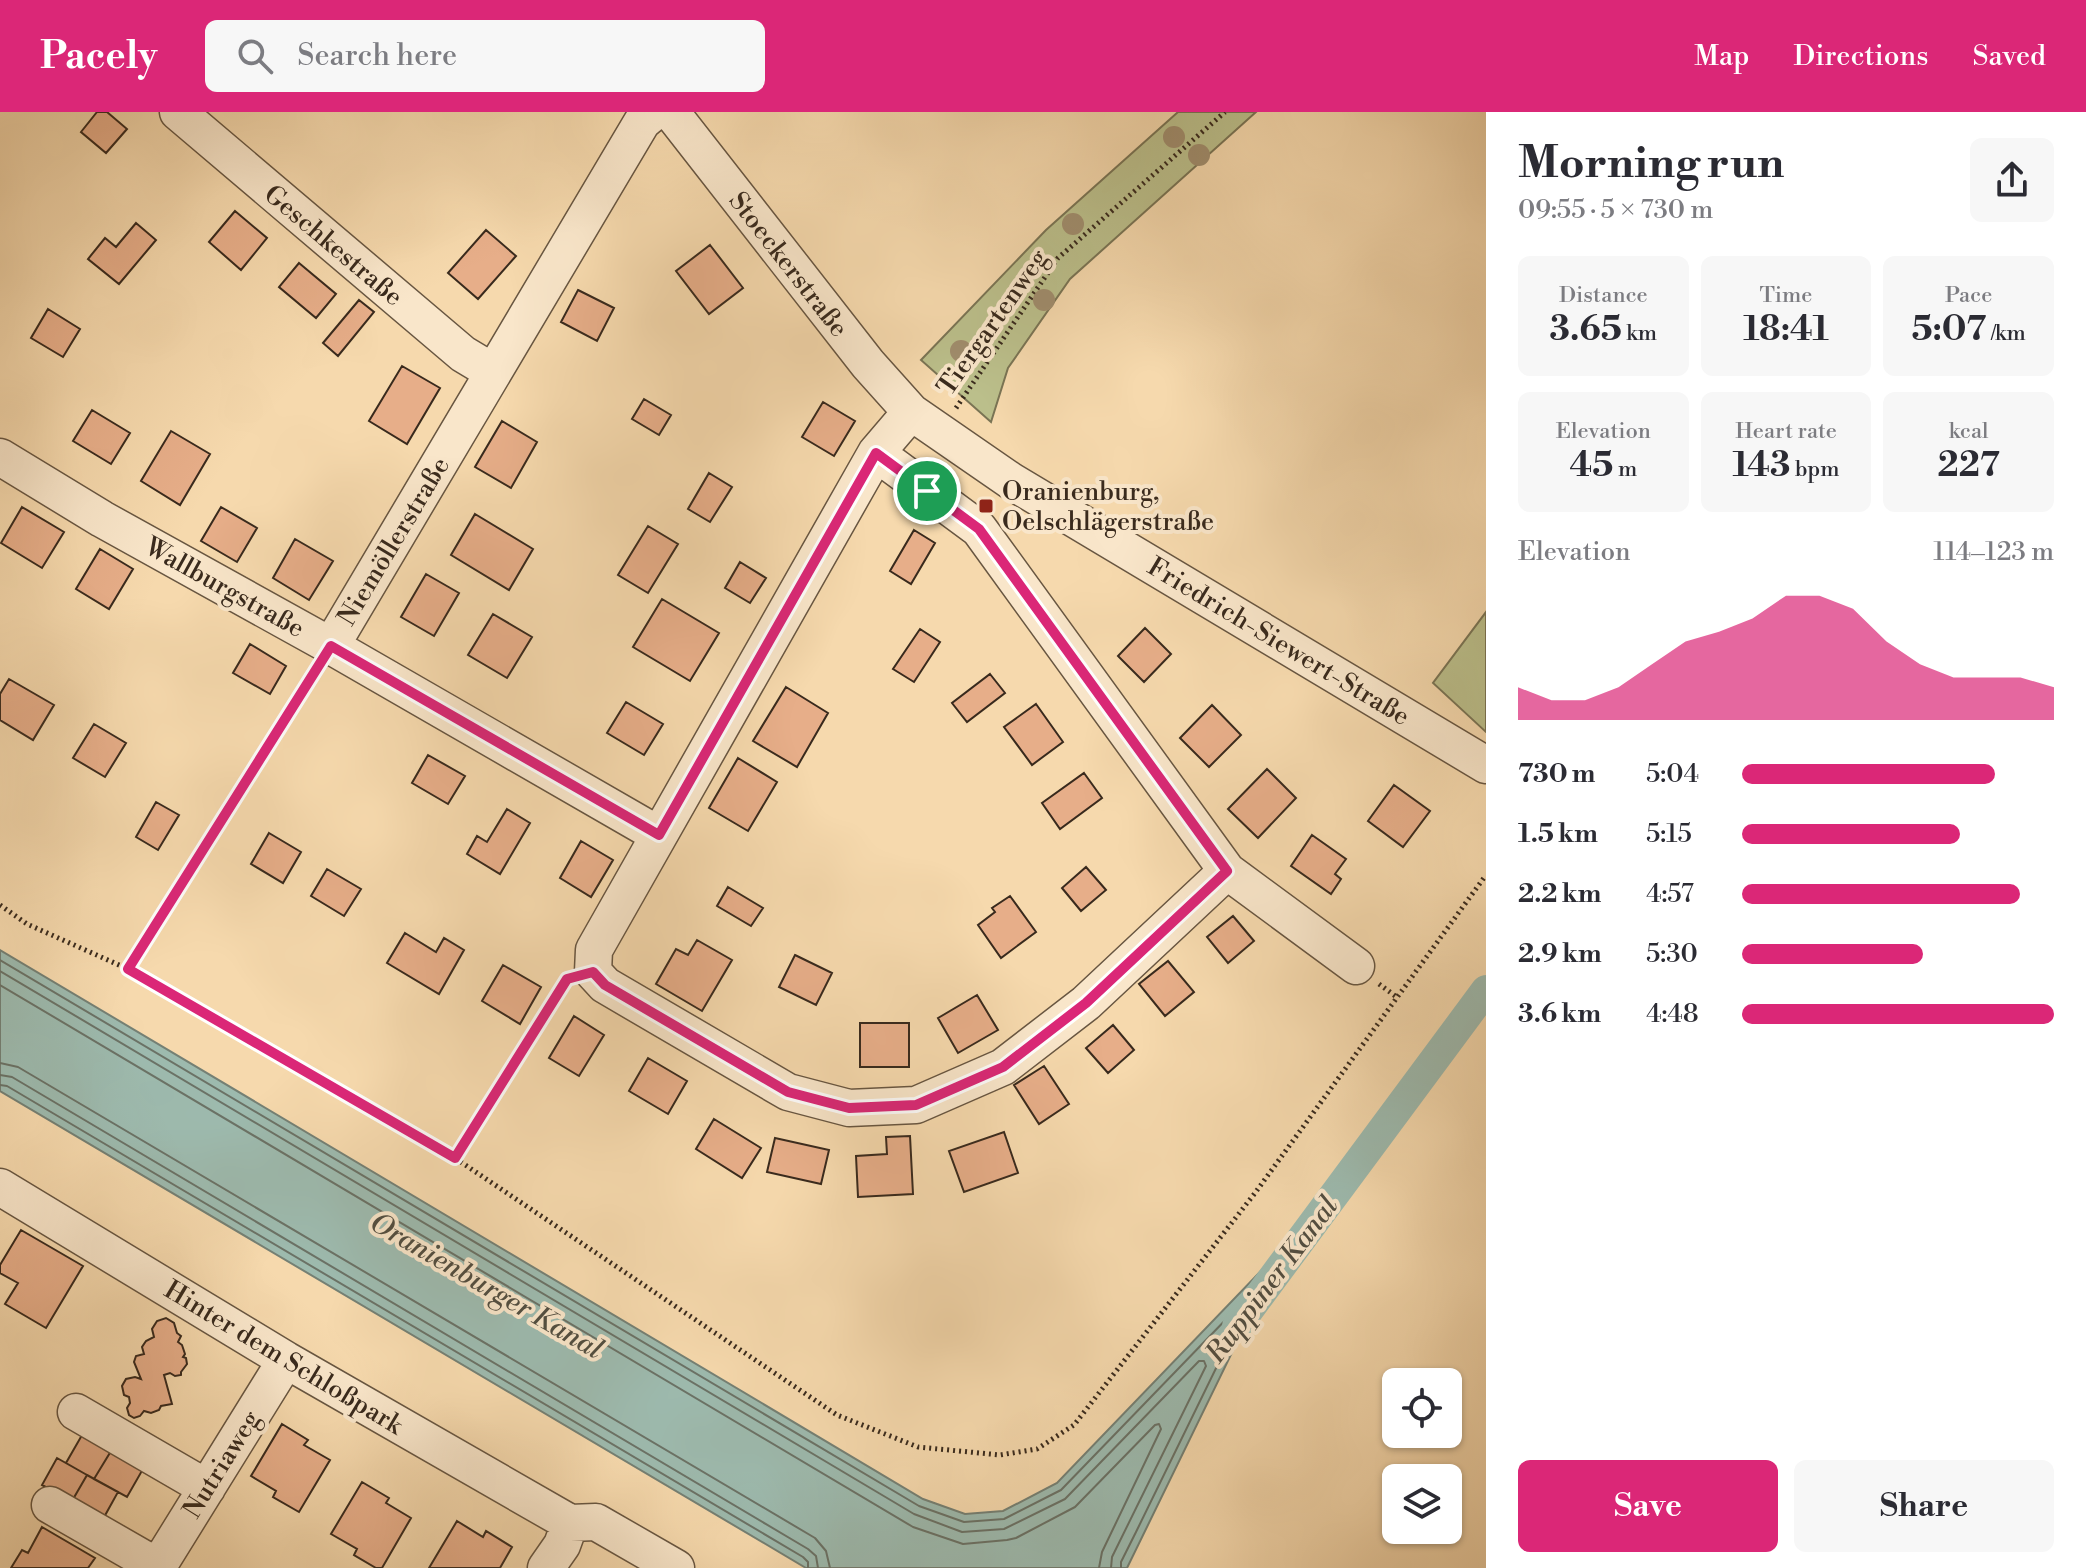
<!DOCTYPE html>
<meta charset="utf-8">
<style>
body{margin:0;font-family:"Libre Bodoni",serif;background:#f7f7f7;color:#2b2b33;height:100vh;display:flex;flex-direction:column;font-size:30px;white-space:nowrap}
*{box-sizing:border-box;margin:0}
p{font-size:26px;color:#7c7c81}
.icon{flex:none;width:44px;height:44px;fill:none;stroke:currentColor;stroke-width:2;stroke-linecap:round;stroke-linejoin:round}
.map{position:relative;flex:1;overflow:hidden}
.sheet{display:flex;flex-direction:column;background:#fff;width:600px}
.sheet>*{flex:none}
.fabs{position:absolute;left:1382px;top:1256px;display:grid;gap:16px}
.fabs a{display:grid;place-items:center;width:80px;height:80px;border-radius:12px;background:#fff;box-shadow:0 2px 6px #0004;font-size:40px}
.pin{position:absolute;display:grid;place-items:center;width:68px;height:68px;color:#fff;margin:-34px;border:4px solid #fff;border-radius:50%;box-shadow:0 2px 8px #0007}
.round{display:grid;place-items:center;flex:none;width:84px;height:84px;border-radius:12px;background:#f7f7f7}
.summary{display:flex;align-items:center;justify-content:space-between;height:136px;padding:0 32px}
h1{font-size:44px;font-weight:700;line-height:60px}
.figures{display:grid;grid-template-columns:repeat(3,1fr);gap:12px;height:136px;padding:8px 32px}
.figures div{display:grid;align-content:center;border-radius:12px;background:#f7f7f7;text-align:center}
.figures b{font-size:34px;font-weight:700}
.figures small{font-size:22px;font-weight:400}
.figures p{font-size:22px}
.chart{height:224px;padding:16px 32px}
.chart p{display:flex;justify-content:space-between}
.chart svg{width:100%;height:144px;margin-top:8px;fill:#db2777;opacity:.7}
.cta{display:flex;gap:16px;margin-top:auto;padding:16px 32px}
.cta a{flex:1;height:92px;border-radius:12px;background:#db2777;color:#fff;font-size:32px;font-weight:700;line-height:92px;text-align:center}
.cta a+a{background:#f7f7f7;color:#2b2b33}
ul{padding:0 32px;list-style:none;font-size:26px}
li{display:grid;grid-template-columns:128px 96px 1fr;align-items:center;height:60px}
li i{height:20px;border-radius:10px;background:#db2777}
header{display:flex;align-items:center;gap:48px;box-sizing:border-box;height:112px;padding:0 40px;background:#db2777;color:#fff}
header strong{font-size:38px}
nav{display:flex;gap:44px;margin-inline-start:auto;font-size:28px}
.search{width:560px;height:72px;background:#f7f7f7;display:flex;align-items:center;gap:20px;box-sizing:border-box;padding:0 28px;border-radius:12px;color:#7c7c81;font-size:30px}
main{display:flex;flex:1;min-height:0}
.map>svg:first-child{display:block}
.green{fill:#bbbf8b;stroke:#7a7454;stroke-width:2}
.water{fill:#9dbaae;stroke:#758074;stroke-width:2}
.lines{fill:none;stroke-linecap:round;stroke-linejoin:round}
.shore{stroke:#6b7266;stroke-width:2}
.canal{stroke:#9dbaae;stroke-width:30}
.building{fill:#e7ae89;stroke:#392a1d;stroke-width:2}
.minor-casing{stroke:#685641;stroke-width:39}
.path{stroke:#392a1d;stroke-width:5;stroke-dasharray:2 4;stroke-linecap:butt}
.minor{stroke:#f9e6ca;stroke-width:36}
.tree{fill:#a08d6d}
.route-casing{stroke:#fff;stroke-width:16}
.route{stroke:#db2777;stroke-width:10}
.poi-dot{fill:#8f2418;stroke:#f9e6ca;stroke-width:3}
.labels{text-anchor:middle;stroke-width:8;stroke-linejoin:round;paint-order:stroke}
.street-label{font-size:26px;fill:#392a1d;stroke:#f9e6ca}
.poi-label{font-size:26px;fill:#392a1d;stroke:#f9e6ca;text-anchor:start}
.water-label{font-size:28px;font-style:italic;fill:#524e41;stroke:#f9e6ca}
</style>
<header>
<strong>Pacely</strong>
<div class="search"><svg class="icon" aria-label="search" viewBox="0 0 24 24"><circle cx="10" cy="10" r="6"/><path d="M15 15l6 6"/></svg>Search here</div>
<nav><a>Map</a><a>Directions</a><a>Saved</a></nav>
</header>
<main>
<div class="map">
<svg width="1486" height="1456" viewBox="0 0 1486 1456">
<rect width="100%" height="100%" fill="#f6d9ad"/>
<filter id="stains"><feTurbulence type="fractalNoise" baseFrequency=".0025" numOctaves="4"/><feColorMatrix values="0 0 0 0 .2 0 0 0 0 .09 0 0 0 0 .02 0 0 0 .5 -.17"/></filter>
<radialGradient id="worn" r=".72"><stop offset=".6" stop-color="#630" stop-opacity="0"/><stop offset="1" stop-color="#630" stop-opacity=".3"/></radialGradient>
<path class="green" d="M1178 0H1256L1070 167 1008 256 991 310 921 248 1046 118Z
M1486 500V620L1433 571Z"/>
<path class="water" d="M0 838 923 1387 965 1402 1003 1399 1057 1371 1283 1136 1127 1456H806L0 979Z"/>
<g class="lines">
<path class="shore" d="M0 848 919 1394 964 1410 1004 1407 1061 1378 1236 1197 1241 1196 1243 1201 1136 1420 1121 1450V1456
M0 859 914 1402 962 1420 1004 1417 1065 1387 1199 1249H1204L1206 1254 1112 1445 1111 1456
M0 873 913 1415 963 1432 1007 1428 1016 1426 1075 1395 1155 1313 1159 1312 1161 1317 1102 1440 1099 1456
M0 951 18 955 815 1426 826 1439 830 1456
M0 963 12 965 808 1437 816 1444 818 1456
M0 973 7 974 803 1445 808 1450V1456"/>
<path class="canal" d="M1237 1214 1486 878"/>
</g>
<path class="building" d="M97 0H107L127 17 106 41 81 20Z
M235 99 267 126 241 158 209 130Z
M136 111 156 128 119 172 88 147 105 126 116 135Z
M486 118 516 144 478 187 448 161Z
M710 133 743 176 709 202 676 159Z
M299 151 336 182 316 206 279 175Z
M578 178 614 196 597 229 561 210Z
M359 188 374 200 338 244 323 231Z
M48 197 80 217 63 245 31 226Z
M402 254 440 276 407 332 369 309Z
M644 287 671 303 659 323 632 307Z
M823 290 855 309 834 344 802 325Z
M92 298 130 321 111 352 73 329Z
M502 309 537 330 511 376 475 355Z
M171 319 210 342 180 393 141 369Z
M709 361 732 375 710 410 688 397Z
M22 395 64 420 42 456 1 431Z
M221 395 257 416 237 450 201 429Z
M475 402 533 437 509 478 451 443Z
M648 414 678 432 648 481 618 463Z
M914 418 935 431 911 472 890 459Z
M295 427 333 449 309 488 273 466Z
M100 437 133 457 109 497 76 477Z
M740 450 766 466 750 491 725 476Z
M426 462 459 481 434 524 401 505Z
M662 487 719 521 690 569 633 535Z
M493 502 532 525 507 566 468 543Z
M1145 516 1171 542 1144 570 1118 544Z
M920 517 940 530 914 570 893 557Z
M250 532 286 554 270 582 233 561Z
M990 562 1005 581 967 610 952 591Z
M9 567 54 593 33 628 0 608V582Z
M786 575 828 601 797 655 753 629Z
M626 590 663 612 644 643 607 621Z
M1036 592 1063 630 1032 653 1004 615Z
M1212 593 1241 623 1209 655 1180 626Z
M94 612 126 631 105 665 73 646Z
M428 643 465 664 448 692 412 671Z
M738 646 777 670 748 719 709 696Z
M1267 657 1296 686 1258 726 1228 697Z
M1084 661 1102 686 1060 717 1042 691Z
M1394 673 1430 699 1403 735 1368 709Z
M156 690 179 703 158 738 136 725Z
M507 697 530 711 500 762 467 742 477 724 487 730Z
M269 721 301 740 283 771 251 752Z
M1312 723 1346 747 1335 762 1341 767 1331 782 1291 754Z
M581 729 613 748 591 785 560 766Z
M1086 755 1106 778 1081 799 1062 776Z
M327 757 361 777 344 804 311 784Z
M728 775 763 796 751 814 717 794Z
M1010 784 1036 820 1001 846 978 813 995 800 992 796Z
M1233 804 1254 829 1228 851 1207 825Z
M405 821 436 840 444 826 464 838 439 882 387 851Z
M697 828 732 848 702 899 656 872 676 837 688 843Z
M795 843 832 861 816 893 779 875Z
M1168 849 1194 880 1165 904 1139 872Z
M503 853 541 875 520 912 482 889Z
M977 883 998 918 958 941 938 906Z
M574 904 604 923 579 964 549 946Z
M860 911H909V955H860Z
M1113 913 1134 938 1108 961 1086 936Z
M648 946 687 969 668 1002 629 979Z
M1044 954 1069 992 1039 1012 1014 973Z
M714 1007 761 1036 742 1066 696 1037Z
M1004 1020 1018 1061 964 1080 949 1039Z
M910 1024 913 1082 858 1085 856 1044 887 1042 886 1025Z
M775 1026 829 1038 821 1072 767 1060Z
M21 1118 83 1154 46 1216 5 1192 18 1171 0 1161V1153Z
M166 1206 174 1211 177 1221 181 1224 178 1230 182 1233 185 1242 183 1245 186 1246 187 1252 181 1260V1263L175 1264 170 1261 164 1263 172 1292 161 1294 159 1298 151 1301 144 1299 140 1304 134 1306 129 1303 127 1296 130 1291 129 1285 124 1283 122 1274 126 1267 135 1265 141 1267 134 1250 136 1244 144 1242 142 1235 146 1229 154 1225 152 1217 157 1209Z
M282 1312 308 1328 304 1333 330 1348 299 1400 273 1385 276 1379 251 1364Z
M82 1323 111 1339 94 1367 66 1351Z
M111 1339 143 1357 127 1385 94 1367Z
M57 1346 87 1363 72 1389 42 1373Z
M87 1363 118 1380 103 1407 72 1389Z
M362 1370 389 1386 386 1391 411 1406 382 1456H376L354 1443 357 1437 331 1422Z
M457 1409 483 1425 486 1419 512 1435 500 1456H429Z
M42 1415 95 1446 88 1456H11L22 1438 28 1441Z"/>
<g class="lines">
<defs>
<path id="minor" d="M178 0 463 242 493 260
M671 0 868 252 911 300 1011 369 1486 653
M911 300 876 341 594 838 593 860 605 873 788 980 849 996 916 993 1003 955 1086 891 1227 759
M876 341 979 417 1227 759 1356 854
M0 345 102 407 331 534 659 723
M331 534 642 10 654 0
M0 1075 286 1248 570 1411 596 1410 676 1456
M76 1300 207 1376
M50 1393 158 1455
M157 1456 286 1248
M546 1456 562 1433 570 1411"/>
</defs>
<use href="#minor" class="minor-casing"/>
<path class="path" d="M956 296 1058 146 1225 0
M0 793 27 812 128 857 455 1046 837 1303 918 1335 1000 1343 1037 1337 1074 1313 1255 1081 1486 763
M128 857 315 559
M1379 872 1398 886
M455 1046 564 873"/>
<use href="#minor" class="minor"/>
</g>
<g class="tree">
<circle cx="1174" cy="25" r="11"/>
<circle cx="1199" cy="43" r="11"/>
<circle cx="1073" cy="112" r="11"/>
<circle cx="1044" cy="188" r="11"/>
<circle cx="961" cy="239" r="11"/>
</g>
<g class="lines">
<defs>
<path id="route" d="M876 341 979 417 1227 759 1086 891 1003 955 916 993 849 996 788 980 605 873 593 860 567 867 455 1046 128 857 331 534 659 723Z"/>
</defs>
<use href="#route" class="route-casing"/>
<use href="#route" class="route"/>
</g>
<rect class="poi-dot" x="978" y="386" width="16" height="16" rx="4"/>
<g class="labels">
<g class="street-label">
<text transform="translate(334 133) rotate(40)" y="9">Geschkestraße</text>
<text transform="translate(789 152) rotate(52)" y="9">Stoeckerstraße</text>
<text transform="translate(992 210) rotate(-55)" y="9">Tiergartenweg</text>
<text transform="translate(393 429) rotate(-59)" y="9">Niemöllerstraße</text>
<text transform="translate(225 475) rotate(29)" y="9">Wallburgstraße</text>
<text transform="translate(1279 529) rotate(31)" y="9">Friedrich-Siewert-Straße</text>
<text transform="translate(284 1245) rotate(31)" y="9">Hinter dem Schloßpark</text>
<text transform="translate(221 1352) rotate(-58)" y="9">Nutriaweg</text>
</g>
<g class="poi-label">
<text x="1002" y="388">Oranienburg,<tspan x="1002" dy="30">Oelschlägerstraße</tspan></text>
</g>
<g class="water-label">
<text transform="translate(1271 1167) rotate(-53)" y="10">Ruppiner Kanal</text>
<text transform="translate(487 1173) rotate(30)" y="10">Oranienburger Kanal</text>
</g>
</g>
<rect width="100%" height="100%" filter="url(#stains)"/>
<rect width="100%" height="100%" fill="url(#worn)"/>
</svg>
<div class="fabs">
<a><svg class="icon" aria-label="locate" viewBox="0 0 24 24"><circle cx="12" cy="12" r="6"/><path d="M12 2v4M12 18v4M2 12h4M18 12h4"/></svg></a>
<a><svg class="icon" aria-label="layers" viewBox="0 0 24 24"><path d="M12 4l9 5-9 5-9-5zM3 14l9 5 9-5"/></svg></a>
</div>
<div class="pin" style="left:927px;top:379px;background:#1e9e55"><svg class="icon" aria-label="arrive" viewBox="0 0 24 24"><path d="M6 21V4h12l-3 4 3 4H6"/></svg></div>
</div>
<section class="sheet">
<div class="summary"><div><h1>Morning run</h1><p>09:55 · 5 × 730 m</p></div><a class="round"><svg class="icon" aria-label="share" viewBox="0 0 24 24"><path d="M12 15V3M7 8l5-5 5 5M5 13v7h14v-7"/></svg></a></div>
<div class="figures">
<div><p>Distance</p><b>3.65<small> km</small></b></div>
<div><p>Time</p><b>18:41</b></div>
<div><p>Pace</p><b>5:07<small> /km</small></b></div>
</div>
<div class="figures">
<div><p>Elevation</p><b>45<small> m</small></b></div>
<div><p>Heart rate</p><b>143<small> bpm</small></b></div>
<div><p>kcal</p><b>227</b></div>
</div>
<div class="chart"><p><span>Elevation</span>114–123 m</p>
<svg viewBox="0 0 160 44" preserveAspectRatio="none"><path d="M0 44V34L10 38L20 38L30 34L40 27L50 20L60 17L70 13L80 6L90 6L100 10L110 20L120 27L130 31L140 31L150 31L160 34V44z"/></svg>
</div>
<ul>
<li><b>730 m</b>5:04<i style="width:81%"></i></li>
<li><b>1.5 km</b>5:15<i style="width:70%"></i></li>
<li><b>2.2 km</b>4:57<i style="width:89%"></i></li>
<li><b>2.9 km</b>5:30<i style="width:58%"></i></li>
<li><b>3.6 km</b>4:48<i style="width:100%"></i></li>
</ul>
<div class="cta"><a>Save</a><a>Share</a></div>
</section>
</main>
